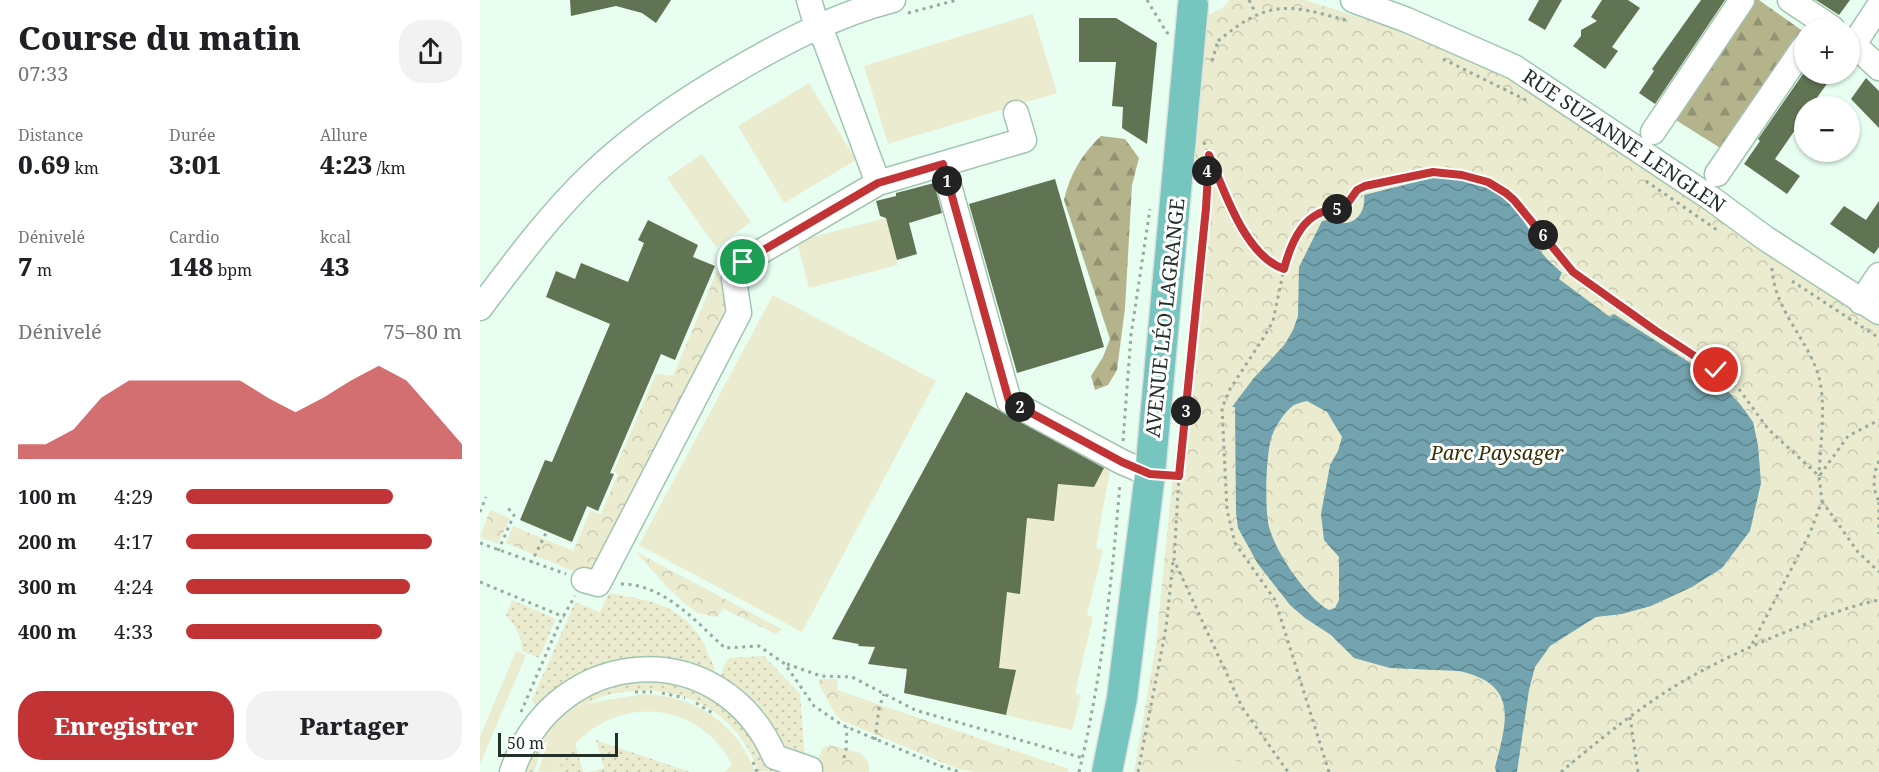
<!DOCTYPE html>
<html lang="fr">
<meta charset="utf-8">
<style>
body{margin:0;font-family:"Noto Serif",serif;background:#f2f2f2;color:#202124;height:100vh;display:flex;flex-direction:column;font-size:22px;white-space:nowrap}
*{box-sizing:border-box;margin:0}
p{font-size:20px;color:#757577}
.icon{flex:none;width:33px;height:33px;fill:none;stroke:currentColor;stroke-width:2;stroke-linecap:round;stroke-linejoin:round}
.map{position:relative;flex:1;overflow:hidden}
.side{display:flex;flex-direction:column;background:#fff;width:480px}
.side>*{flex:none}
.tools{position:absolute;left:1314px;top:18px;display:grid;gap:12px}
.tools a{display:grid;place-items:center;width:66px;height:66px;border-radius:50%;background:#fff;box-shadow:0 2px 4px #0004;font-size:30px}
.scale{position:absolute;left:18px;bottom:15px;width:120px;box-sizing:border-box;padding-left:6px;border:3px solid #223028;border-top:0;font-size:16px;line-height:21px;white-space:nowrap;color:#223028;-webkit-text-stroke:4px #fff;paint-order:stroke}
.pin{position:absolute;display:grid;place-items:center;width:51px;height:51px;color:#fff;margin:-26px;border:3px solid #fff;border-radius:50%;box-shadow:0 2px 6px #0007}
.km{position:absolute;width:30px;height:30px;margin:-15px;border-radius:50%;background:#222;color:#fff;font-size:16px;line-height:30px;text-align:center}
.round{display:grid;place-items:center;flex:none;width:63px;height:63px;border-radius:24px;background:#f2f2f2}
.head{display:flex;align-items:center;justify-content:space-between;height:102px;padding:0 18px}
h1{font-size:33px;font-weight:800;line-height:45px}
.figures{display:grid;grid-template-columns:repeat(3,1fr);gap:9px;height:102px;padding:6px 18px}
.figures div{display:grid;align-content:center}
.figures b{font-size:26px;font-weight:800}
.figures small{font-size:16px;font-weight:400}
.figures p{font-size:16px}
.chart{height:168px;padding:12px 18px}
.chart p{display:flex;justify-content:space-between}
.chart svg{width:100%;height:108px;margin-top:6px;fill:#c23336;opacity:.7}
.action{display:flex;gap:12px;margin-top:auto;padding:12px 18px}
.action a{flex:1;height:69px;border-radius:24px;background:#c23336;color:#fff;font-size:24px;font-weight:800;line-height:69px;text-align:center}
.action a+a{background:#f2f2f2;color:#202124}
ul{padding:0 18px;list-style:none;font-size:20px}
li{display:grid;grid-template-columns:96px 72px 1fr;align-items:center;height:45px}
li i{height:15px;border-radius:8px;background:#c23336}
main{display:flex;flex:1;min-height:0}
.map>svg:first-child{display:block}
.grass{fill:url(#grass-dots)}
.forest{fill:url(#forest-firs)}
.park{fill:url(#park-crowns)}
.pitch{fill:#ebebcf}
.water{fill:url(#water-waves);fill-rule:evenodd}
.building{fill:#607353}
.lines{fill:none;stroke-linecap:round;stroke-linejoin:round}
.minor-casing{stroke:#a1c5b0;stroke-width:27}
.major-casing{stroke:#e0e2e1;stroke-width:33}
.path{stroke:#96aa9f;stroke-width:3;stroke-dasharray:3 4.5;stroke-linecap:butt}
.minor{stroke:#fff;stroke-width:24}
.major{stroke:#76c5bf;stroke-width:30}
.route-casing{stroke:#fff;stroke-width:12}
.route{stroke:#c23336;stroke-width:8}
.labels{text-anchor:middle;stroke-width:6;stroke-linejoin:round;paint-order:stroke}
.street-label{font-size:20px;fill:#223028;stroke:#fff}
.park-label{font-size:20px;font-style:italic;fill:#343100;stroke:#fff}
</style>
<main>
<section class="side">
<div class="head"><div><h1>Course du matin</h1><p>07:33</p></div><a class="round"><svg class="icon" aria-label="share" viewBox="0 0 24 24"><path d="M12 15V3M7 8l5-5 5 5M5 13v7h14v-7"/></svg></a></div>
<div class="figures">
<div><p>Distance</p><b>0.69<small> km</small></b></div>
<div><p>Durée</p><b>3:01</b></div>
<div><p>Allure</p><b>4:23<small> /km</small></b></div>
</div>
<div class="figures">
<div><p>Dénivelé</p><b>7<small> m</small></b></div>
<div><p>Cardio</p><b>148<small> bpm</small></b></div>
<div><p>kcal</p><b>43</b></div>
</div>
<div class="chart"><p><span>Dénivelé</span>75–80 m</p>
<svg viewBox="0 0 160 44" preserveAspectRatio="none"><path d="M0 44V38L10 38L20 32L30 19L40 12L50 12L60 12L70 12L80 12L90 19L100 25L110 19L120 12L130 6L140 12L150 25L160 38V44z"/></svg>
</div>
<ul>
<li><b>100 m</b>4:29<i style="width:75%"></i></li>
<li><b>200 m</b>4:17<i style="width:89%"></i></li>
<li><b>300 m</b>4:24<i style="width:81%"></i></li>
<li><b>400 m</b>4:33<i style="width:71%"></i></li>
</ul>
<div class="action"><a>Enregistrer</a><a>Partager</a></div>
</section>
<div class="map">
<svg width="1399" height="772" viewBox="0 0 1399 772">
<defs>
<pattern id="grass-dots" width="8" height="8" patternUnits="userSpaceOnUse" patternTransform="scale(1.5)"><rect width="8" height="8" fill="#ebebcf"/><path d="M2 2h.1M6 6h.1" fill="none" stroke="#c9cab2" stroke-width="1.8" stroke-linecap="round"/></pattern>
<pattern id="forest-firs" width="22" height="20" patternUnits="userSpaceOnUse" patternTransform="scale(1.5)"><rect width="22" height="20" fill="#b5b38b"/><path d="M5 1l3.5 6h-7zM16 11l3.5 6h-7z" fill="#939272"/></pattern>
<pattern id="park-crowns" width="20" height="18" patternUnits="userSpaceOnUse" patternTransform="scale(1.5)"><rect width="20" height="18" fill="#ebebcf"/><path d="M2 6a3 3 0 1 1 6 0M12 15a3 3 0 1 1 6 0" fill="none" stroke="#c9cab2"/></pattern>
<pattern id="water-waves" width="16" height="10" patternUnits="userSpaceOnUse" patternTransform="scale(1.5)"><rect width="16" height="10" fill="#72a3ae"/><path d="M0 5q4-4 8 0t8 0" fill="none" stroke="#5d858e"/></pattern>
</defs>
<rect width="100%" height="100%" fill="#e7fef1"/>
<path class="grass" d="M129 593C164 600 195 602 218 634 225 644 229 657 235 668L232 678 188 665 59 710 52 700 95 602 120 612Z
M32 600 76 619 59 658 42 651C42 638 36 625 26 616Z
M284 656 320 694 325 757 301 756 241 684C240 674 243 666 249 658Z
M152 676C217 673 265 703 291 762L320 772 278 771C261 719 210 686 156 691 146 691 134 693 124 696 118 698 113 701 107 703 98 705 89 706 80 708L70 737 61 750 54 772H38C58 717 94 686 152 676Z
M116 740 210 772H110L124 768Z
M95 743 103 772H77L86 754Z"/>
<path class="forest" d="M1272 0H1279L1324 32V35L1245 151 1191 117Z
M621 136 645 139 659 158 652 185 645 308 637 370 628 385 615 390 611 376 623 357 630 339 584 200C590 174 602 154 621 136Z"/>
<path class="park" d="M750 0H825L950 40 1041 86 1399 326V772H654L676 644 724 169 712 167 722 49 727 33 728 15 742 8Z
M237 271 257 311 112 579 26 543 33 526 93 551 110 511 121 514 138 474 134 471 176 374 193 376Z
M10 510 30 518 18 544 0 537Z
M156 552 302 629 296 634 244 609 236 617 217 613 202 601 185 585Z
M340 679H358L357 690 589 769 588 772H494L478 769 361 720 354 712 338 683Z
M350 745 381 753 389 764V772H335L342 748Z"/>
<path class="pitch" d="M553 14 577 93 408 144 384 66Z
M329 83 376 160 304 203 258 126Z
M222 154 271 222 236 247 187 178Z
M406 218 418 265 329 288 317 241Z
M293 295 456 381 322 632 159 545Z
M486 392 630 470 616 548 623 550 607 615 613 617 595 693 601 696 592 730 424 693 427 669 388 664 395 647C380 646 367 642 352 639Z
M1399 456V549L1392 532 1391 465Z
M36 651 46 655 0 764V737Z
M164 694C214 695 258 724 275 772H245L252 764C211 689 112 697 77 772H58L79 708Z
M715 750 777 766 775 772H709Z"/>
<path class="water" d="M956 177C982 178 1009 184 1029 202 1043 215 1052 237 1062 253 1067 260 1075 266 1082 273L1079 279 1130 317 1134 314 1226 373 1242 385 1260 404 1273 422 1278 445 1281 483 1270 531 1242 568 1212 587 1171 606 1142 614 1116 617 1070 646 1055 667 1049 690 1037 772H1016L1015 767C1027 721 1039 684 979 671L910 668 874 658 851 635 825 618 810 605 778 564 758 528 756 512 755 407H752L773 379 805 344 813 330 818 316 819 267 842 221C849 219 854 223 862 223 878 224 886 209 884 195ZM827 401 847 412 862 437 858 451 850 465 841 514 844 540 859 557V600L855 608 849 610C827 598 797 554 790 530 784 514 786 456 791 439 794 428 805 411 814 405 818 403 823 402 827 401Z"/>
<path class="building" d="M90 0H191L176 23 162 13 136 6 91 16Z
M1059 0H1082L1065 30 1048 20Z
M1122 0H1148L1160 8 1132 47 1138 51 1125 69 1093 46 1101 36V30L1117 21 1111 17Z
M1221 0H1245L1175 104 1159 93 1174 71 1172 69Z
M1336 0H1370L1359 15Z
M599 18H636L677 43 667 144 642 128 643 107 632 106 636 62H599Z
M1323 74H1354L1331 106H1324V117L1295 159 1320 176 1307 194 1264 164 1280 141 1278 139Z
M1386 78 1399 91V128L1371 99Z
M575 179 624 347 537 373 489 204Z
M454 183 462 213 429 223 437 254 417 260 406 218 400 216 396 201 416 196V193Z
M1399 201V247L1394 254 1350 224 1364 206 1386 220Z
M168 220 218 245 213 257 235 266 195 360 181 354 130 473 134 474 118 511 107 506 92 542 40 520 65 460 72 462 130 324 66 297 76 271 95 279 101 263 148 282 164 243 158 240Z
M486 392 624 468 614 487 578 484 574 521 547 518 540 594 527 592 519 668 536 670 526 715 424 693 427 669 388 664 395 647 378 646 379 644 352 639Z"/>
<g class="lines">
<defs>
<path id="minor" d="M873 0 927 20 1034 67 1232 199 1285 238 1399 312
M1310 0 1352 28
M1370 41 1399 68
M1374 44 1399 6
M1173 132 1262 0
M463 164 529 401 642 462 670 474
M1237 174 1324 47
M398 183 544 140 536 113
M1381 302 1399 275
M0 308C34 263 70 214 111 175 153 135 201 102 251 73 302 43 355 15 413 0
M104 580 118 584 259 313 254 279 263 262 398 183 345 40 337 27 329 0
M32 772C75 644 241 632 295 757L330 769 329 772"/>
<path id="major" d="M627 772 642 698 670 474 713 5"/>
</defs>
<use href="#minor" class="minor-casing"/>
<use href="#major" class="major-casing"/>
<path class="path" d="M667 0 687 33 689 32
M769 0 774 10
M428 13 477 0
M738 41C788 0 806 3 868 21
M963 59 1046 100
M732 61 738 41
M724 142C735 176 768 257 804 269
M1166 181 1237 230
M1292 268C1294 309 1326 337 1338 374 1347 403 1340 446 1339 476
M1312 281 1399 338
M643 441 651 335 670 209
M1399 461C1393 473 1392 490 1399 501
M691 475 699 476 694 560 762 707 808 772
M1340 475 1368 436 1399 420
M699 476 726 208 729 155
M1342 501 1378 552 1399 572
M1399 502V534
M0 512 6 497
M0 543 86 574
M18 551 34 515 27 507
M51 563 67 531
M0 582 84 617
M141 584C184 584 215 621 245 648L279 646 305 664 334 706 362 725 460 766 480 772
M307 664 341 676 372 677 435 710 603 758
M155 692H172
M182 693 205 698
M216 703 234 714
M41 712 80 622 95 596
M1150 717 1158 772
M395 740 399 708 404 694
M364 758 366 750 367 727
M273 762 277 772
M599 772C622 677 632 580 640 483
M658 772 686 628 693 562
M849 772 795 600 755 543 747 510 742 408 750 389 784 337 793 321 806 259 823 227 838 214 865 207 877 190 885 186 953 172 969 173 1008 182 1026 193 1093 271 1176 331 1225 361 1259 389 1288 429 1339 476 1342 501 1330 533 1271 646
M1081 772C1120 739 1161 706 1205 680 1239 661 1273 645 1308 631 1338 619 1368 606 1399 600"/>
<use href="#minor" class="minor"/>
<use href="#major" class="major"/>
</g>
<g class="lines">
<defs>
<path id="route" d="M263 262 398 183 463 164 529 401 642 462 670 474 699 476 726 208 729 155C744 190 765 256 804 269 809 250 819 223 838 214 846 209 856 210 865 207L877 190 885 186 953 172 982 175 1008 182 1026 193 1034 200 1093 272 1176 331 1236 370"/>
</defs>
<use href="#route" class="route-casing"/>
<use href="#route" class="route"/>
</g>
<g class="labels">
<g class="street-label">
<text transform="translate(1144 141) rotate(34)" y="7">RUE SUZANNE LENGLEN</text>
<text transform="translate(685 318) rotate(-84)" y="7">AVENUE LÉO LAGRANGE</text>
</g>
<g class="park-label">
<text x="1017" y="460">Parc Paysager</text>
</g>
</g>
</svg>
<div class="tools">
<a>+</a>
<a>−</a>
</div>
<div class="scale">50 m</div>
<div class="pin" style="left:263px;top:262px;background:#1e9e55"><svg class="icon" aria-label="arrive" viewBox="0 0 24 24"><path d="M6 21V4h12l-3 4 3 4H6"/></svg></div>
<div class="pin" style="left:1236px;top:370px;background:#d93025"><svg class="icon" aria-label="check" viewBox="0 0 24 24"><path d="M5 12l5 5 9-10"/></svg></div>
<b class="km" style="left:467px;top:181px">1</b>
<b class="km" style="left:540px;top:407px">2</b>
<b class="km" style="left:706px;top:411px">3</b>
<b class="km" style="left:727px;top:171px">4</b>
<b class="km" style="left:857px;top:209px">5</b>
<b class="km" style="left:1063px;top:235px">6</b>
</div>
</main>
